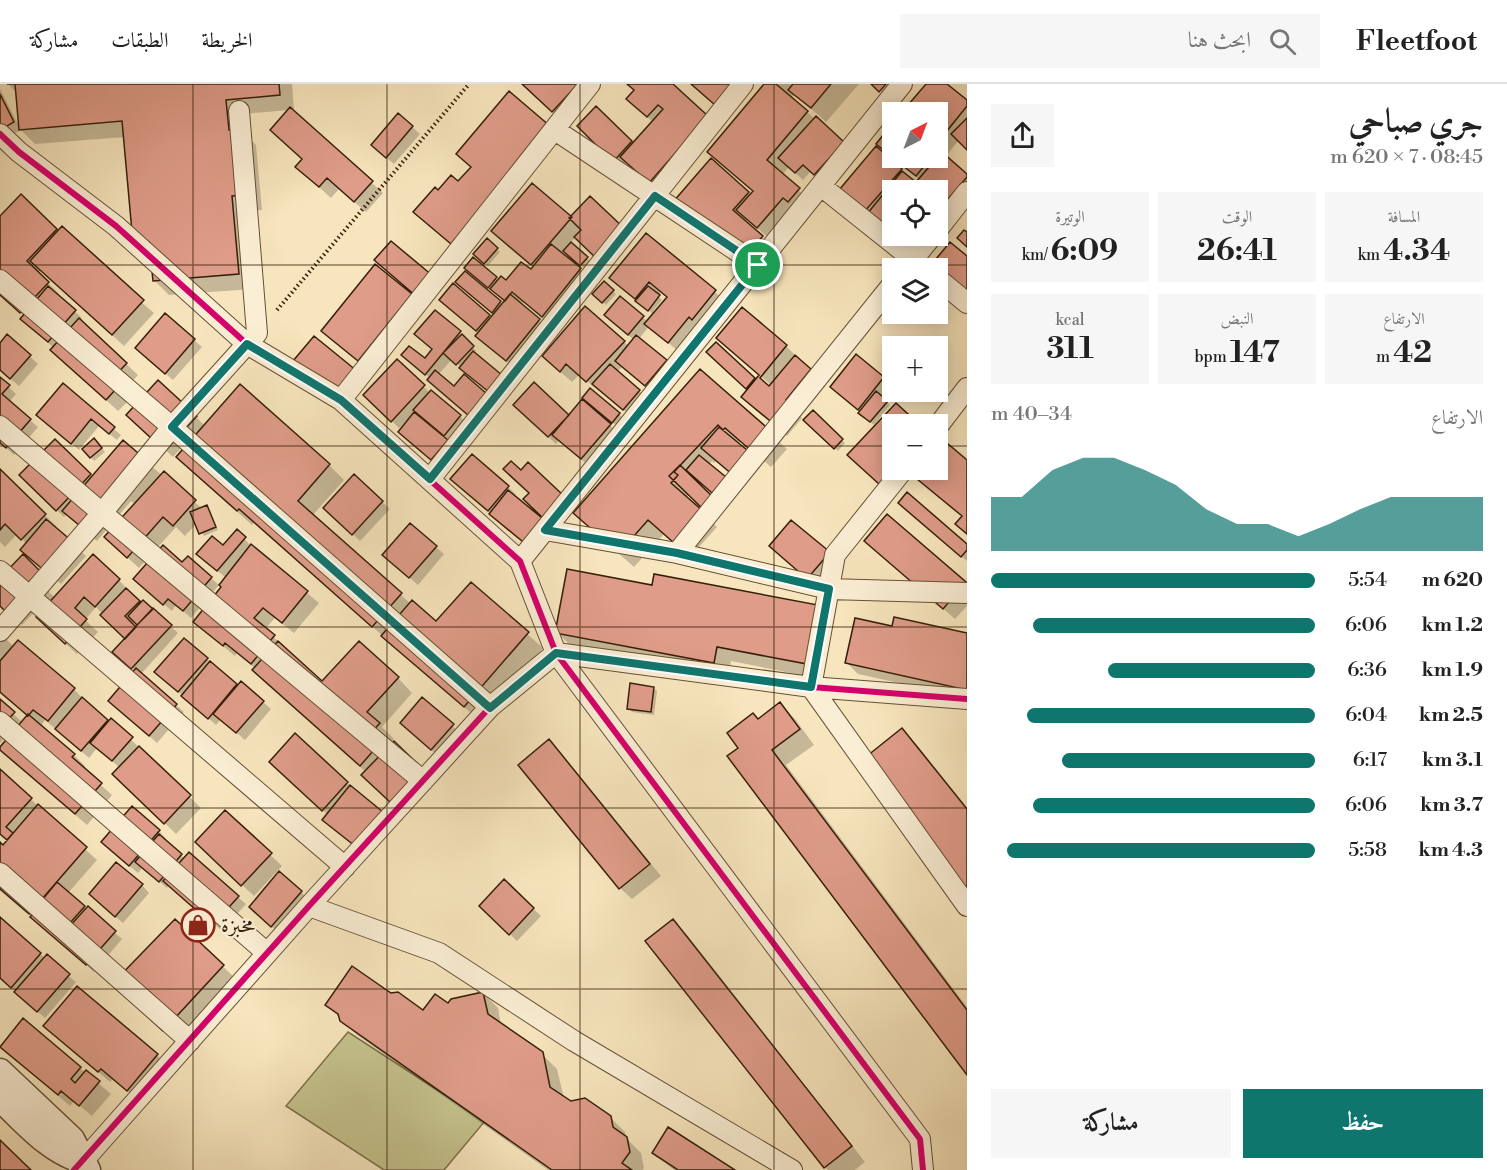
<!DOCTYPE html>
<html lang="ar">
<meta charset="utf-8">
<style>
body{margin:0;font-family:"Libre Bodoni",Amiri,serif;background:#f6f6f6;color:#222;direction:rtl;height:100vh;display:flex;flex-direction:column;font-size:22px;white-space:nowrap}
*{box-sizing:border-box;margin:0}
p{font-size:20px;color:#767676}
.icon{flex:none;width:33px;height:33px;fill:none;stroke:currentColor;stroke-width:2;stroke-linecap:round;stroke-linejoin:round}
.map{position:relative;flex:1;overflow:hidden;direction:ltr}
.side{display:flex;flex-direction:column;background:#fff;width:540px}
.side>*{flex:none}
.needle{width:39px;rotate:42deg}
.buttons{position:absolute;left:882px;top:18px;display:grid;gap:12px}
.buttons a{display:grid;place-items:center;width:66px;height:66px;border-radius:0px;background:#fff;box-shadow:0 3px 15px #0003;font-size:30px}
.pin{position:absolute;display:grid;place-items:center;width:51px;height:51px;color:#fff;margin:-26px;border:3px solid #fff;border-radius:50%;box-shadow:0 2px 6px #0007}
.round{display:grid;place-items:center;flex:none;width:63px;height:63px;border-radius:0px;background:#f6f6f6}
.summary{display:flex;align-items:center;justify-content:space-between;height:102px;padding:0 24px}
h1{font-size:33px;font-weight:700;line-height:45px}
.metrics{display:grid;grid-template-columns:repeat(3,1fr);gap:9px;height:102px;padding:6px 24px}
.metrics div{display:grid;align-content:center;border-radius:0px;background:#f6f6f6;text-align:center}
.metrics b{font-size:30px;font-weight:700}
.metrics small{font-size:16px;font-weight:400}
.metrics p{font-size:16px}
.chart{height:168px;padding:12px 24px}
.chart p{display:flex;justify-content:space-between}
.chart svg{width:100%;height:108px;margin-top:6px;fill:#0f766e;opacity:.7}
.button{display:flex;gap:12px;margin-top:auto;padding:12px 24px}
.button a{flex:1;height:69px;border-radius:0px;background:#0f766e;color:#fff;font-size:24px;font-weight:700;line-height:69px;text-align:center}
.button a+a{background:#f6f6f6;color:#222}
ul{padding:0 24px;list-style:none;font-size:20px}
li{display:grid;grid-template-columns:96px 72px 1fr;align-items:center;height:45px}
li i{height:15px;border-radius:8px;background:#0f766e}
header{display:flex;align-items:center;gap:36px;box-sizing:border-box;height:84px;padding:0 30px;background:#fff;border-bottom:2px solid #e0e0e0}
header strong{font-size:28px}
nav{display:flex;gap:33px;margin-inline-start:auto;font-size:21px}
.search{width:420px;height:54px;background:#f6f6f6;display:flex;align-items:center;gap:15px;box-sizing:border-box;padding:0 21px;border-radius:0px;color:#767676;font-size:22px}
main{display:flex;flex:1;min-height:0}
.map>svg:first-child{display:block}
.green{fill:#c4c28c;stroke:#7d704a;stroke-width:1.5}
.shadow{fill:#0003;fill-rule:evenodd}
.building{fill:#df9c89;stroke:#361f09;stroke-width:1.5}
.lines{fill:none;stroke-linecap:round;stroke-linejoin:round}
.minor-casing{stroke:#665036;stroke-width:22}
.tertiary-casing{stroke:#665036;stroke-width:27}
.path{stroke:#361f09;stroke-width:4;stroke-dasharray:1.5 3;stroke-linecap:butt}
.minor{stroke:#faeed4;stroke-width:20}
.tertiary{stroke:#faeed4;stroke-width:24}
.cycleway-casing{stroke:#faeed4;stroke-width:10}
.cycleway{stroke:#d6006c;stroke-width:6}
.route-casing{stroke:#fff;stroke-width:12}
.route{stroke:#0f766e;stroke-width:8}
.grid{fill:none;stroke:#361f09;stroke-width:1.5;stroke-opacity:0.55}
.labels{text-anchor:middle;stroke-width:4.5;stroke-linejoin:round;paint-order:stroke}
.poi-label{font-size:21px;fill:#361f09;stroke:#faeed4;text-anchor:start}
</style>
<header>
<strong>Fleetfoot</strong>
<div class="search"><svg class="icon" aria-label="search" viewBox="0 0 24 24"><circle cx="10" cy="10" r="6"/><path d="M15 15l6 6"/></svg>ابحث هنا</div>
<nav><a>الخريطة</a><a>الطبقات</a><a>مشاركة</a></nav>
</header>
<main>
<section class="side">
<div class="summary"><div><h1>جري صباحي</h1><p>08:45 · 7 × 620 m</p></div><a class="round"><svg class="icon" aria-label="share" viewBox="0 0 24 24"><path d="M12 15V3M7 8l5-5 5 5M5 13v7h14v-7"/></svg></a></div>
<div class="metrics">
<div><p>المسافة</p><b>4.34<small> km</small></b></div>
<div><p>الوقت</p><b>26:41</b></div>
<div><p>الوتيرة</p><b>6:09<small> /km</small></b></div>
</div>
<div class="metrics">
<div><p>الارتفاع</p><b>42<small> m</small></b></div>
<div><p>النبض</p><b>147<small> bpm</small></b></div>
<div><p>kcal</p><b>311</b></div>
</div>
<div class="chart"><p><span>الارتفاع</span>34–40 m</p>
<svg viewBox="0 0 160 44" preserveAspectRatio="none"><path d="M0 44V22L10 22L20 11L30 6L40 6L50 11L60 17L70 27L80 33L90 33L100 38L110 33L120 27L130 22L140 22L150 22L160 22V44z"/></svg>
</div>
<ul>
<li><b>620 m</b>5:54<i style="width:100%"></i></li>
<li><b>1.2 km</b>6:06<i style="width:87%"></i></li>
<li><b>1.9 km</b>6:36<i style="width:64%"></i></li>
<li><b>2.5 km</b>6:04<i style="width:89%"></i></li>
<li><b>3.1 km</b>6:17<i style="width:78%"></i></li>
<li><b>3.7 km</b>6:06<i style="width:87%"></i></li>
<li><b>4.3 km</b>5:58<i style="width:95%"></i></li>
</ul>
<div class="button"><a>حفظ</a><a>مشاركة</a></div>
</section>
<div class="map">
<svg width="967" height="1086" viewBox="0 0 967 1086">
<rect width="100%" height="100%" fill="#f7e5bd"/>
<filter id="stains"><feTurbulence type="fractalNoise" baseFrequency=".00333" numOctaves="4"/><feColorMatrix values="0 0 0 0 .2 0 0 0 0 .09 0 0 0 0 .02 0 0 0 .5 -.17"/></filter>
<radialGradient id="worn" r=".72"><stop offset=".6" stop-color="#630" stop-opacity="0"/><stop offset="1" stop-color="#630" stop-opacity=".3"/></radialGradient>
<path class="green" d="M348 948 485 1037 444 1086H384L286 1022Z"/>
<path class="shadow" d="M8 0H292L294 26H291L383 109 366 128 339 105 331 114 309 94 290 26 241 30 242 47 256 61 262 126 246 127 253 205 169 211 154 196 125 53 35 60 21 46 0 57V5L20 44 17 9Z
M524 0H580L560 34Z
M628 0H671L707 33 661 109 626 78 621 84 579 42 596 24 634 60 653 38 639 26 635 6Z
M766 0H859L826 38 795 10 791 14 843 59 822 97 811 87 803 96 789 83 782 91 813 120 773 158 747 135 744 138 774 164 753 188 711 76 751 111 754 108 709 68Z
M872 0H900L888 14Z
M928 0H945L967 18V64L959 56 945 73 967 92V109L951 128 938 116V106H927L918 98 920 96 893 74H938V28H904Z
M412 43 420 50 394 80 380 68Z
M901 86 922 106H892V152H935L915 176 848 113Z
M532 101 572 135 623 145 576 153 570 159 590 177 584 184 564 166 561 170 592 197 554 243 524 218 521 221 547 244 514 284 485 259 479 249 448 223 453 201 492 234 495 230 461 202 465 189 503 221 506 218 469 187 473 175 499 197 506 198 531 187 534 184 493 147Z
M21 112 59 148 154 229 124 262 41 186 38 189 59 210 58 212 82 234 80 237 138 291 120 311 127 318 118 327 64 277 54 264 29 242 24 232 0 210V135Z
M646 151 727 218 680 269 649 242 639 255 673 285 653 309 622 283 617 288 647 314 631 332 579 291 572 298 555 283 624 258 629 262 634 256 613 238 621 214 648 238 654 231 611 194ZM661 208 668 214 656 229 653 227 662 216 658 212Z
M487 156 500 168 488 182 475 170Z
M604 199 616 210 606 221 594 210Z
M411 211 422 222 370 287 323 246Z
M742 225 786 262 822 298 796 328 802 334 787 352 754 324 749 306 716 275V260L756 297 770 304 772 302 718 254Z
M435 228 467 256 476 267 473 269 509 300 497 314 452 275 438 291 454 304 464 292 494 319 477 338 436 303 429 296 430 294 403 271 410 264 425 276 434 266 416 250Z
M165 231 202 263 173 296 144 271Z
M7 252 38 280 19 302 0 286V261Z
M397 277 430 309 468 339 439 382 407 356 409 337 407 336 399 344 365 311ZM416 326 427 337 425 339 413 329Z
M700 287 787 365 771 383 741 357 714 379 712 377 709 381 725 394 720 415 700 399 686 414 717 443 690 473 664 450 634 483 590 444Z
M883 294 890 301 881 313 890 321 874 341 839 310Z
M0 295 16 310 9 318 38 343 14 371 0 358Z
M63 301 121 351 117 356 99 342 79 366 46 338Z
M587 317 619 330 622 333 616 341Z
M515 321 610 341 617 349 589 382 559 356 556 360Z
M896 321 916 340H892V386H914L891 411 861 382Z
M813 328 845 359 838 367 805 336Z
M196 333 205 342 329 381 344 396 312 432 411 520 436 539 471 500 543 564 480 637 254 439 252 441 192 387 182 363 173 373 135 338Z
M55 357 93 393 151 382 203 425 207 423 218 446 204 452 197 439 185 452 176 443 139 484 117 464 135 420 131 417 97 457 67 430 64 433 21 391Z
M98 359 105 368 94 377 84 365Z
M947 361 967 378V450L963 433 919 395 927 386H938V373Z
M472 372 516 410 491 429 460 402Z
M0 387 56 442 54 444 86 472 61 500 30 473 27 460 17 450 5 463 0 458Z
M354 392 390 425 360 457 325 424Z
M908 426 967 462V477Z
M792 438 836 476 816 501 778 469Z
M410 441 444 470 418 501 392 478Z
M237 447 252 463 319 519 294 549 275 534 265 545 323 599 398 594 412 609 382 643 394 655 392 657 429 693 366 688 269 601 256 585 237 569 235 572 207 549 226 494 206 477 223 463Z
M866 457 967 501V522L955 535Z
M183 480 211 494 219 501 191 534 176 521 172 527 143 503Z
M119 496 141 520 153 526 178 549 141 590 184 628 157 659 118 624 135 588 114 568 126 555 96 523 85 536 98 548 77 570 49 545 43 519 22 541 0 521 43 502 55 514ZM135 537 139 541 136 544 132 540Z
M653 503 817 522 821 595 731 577 729 593 572 563 557 548Z
M894 543 967 551V614L858 590 847 579Z
M0 549 14 563 18 558 74 605 85 617 109 639 111 636 201 724 176 750 114 690 120 684 97 664 89 674 45 636 40 643 74 671 85 682 83 685 112 711 87 741 0 665 22 639 20 638 0 659V617L23 639 28 632 0 609Z
M207 575 238 603 263 618 271 625 245 656 221 635 216 641 164 595Z
M653 604 657 607 654 631 632 628 628 624Z
M422 615 460 649 439 673 409 646Z
M780 620 795 635 814 661 786 681 967 923V989L740 664 758 636Z
M902 646 917 661 967 724V805Z
M549 657 560 669 661 792 632 815 620 804 520 681Z
M0 687 97 776 68 809 122 855 94 888 0 804V760L3 763 8 757 0 750Z
M282 689 347 699 356 708 328 731Z
M132 724 159 747 166 755 164 757 185 775 238 813 246 820 222 847 169 801 167 804 143 783 138 789 110 766Z
M225 728 282 782 254 812 208 769Z
M504 797 541 832 517 857 481 822Z
M142 801 149 809 123 839 98 818Z
M301 808 308 815 279 849 258 831Z
M0 835 45 874 76 898 45 934 0 894Z
M175 837 235 894 175 957 125 911Z
M673 837 688 852 865 1078 855 1086H828L825 1083Z
M483 909 498 924 501 941 542 970 557 985 564 1014 610 1033 625 1048 627 1055 641 1069 644 1084 643 1086H548L357 951 327 921 391 911 424 928Z
M45 942 157 971 168 982 139 1017 113 995 110 998Z
M13 973 80 984 111 1010 92 1032 74 1017 70 1022Z
M654 1069 732 1086H674Z"/>
<path class="building" d="M7 0H279L280 11 226 16 229 46 247 44V111L232 112 239 190 153 197 149 158 133 159 122 37 19 46 15 0Z
M522 0H578L552 28Z
M627 0H673L708 32 649 99 620 73 663 25 658 21 647 33 626 15 634 6Z
M691 0H734L715 21Z
M764 0H776L808 27 767 76 800 104 788 118 783 114 757 144 736 126 753 107 707 68Z
M793 0H831L811 24 788 6Z
M871 0H886L879 8Z
M926 0H947L967 16V22L938 58V28H902Z
M509 7 550 42 451 160 413 128 435 103 438 106 451 91 458 97 471 83 456 70Z
M0 10 14 38 0 46Z
M596 22 632 57 613 78 577 42Z
M290 23 373 97 354 118 327 94 319 103 295 83 302 75 270 46Z
M398 29 413 42 386 74 371 61Z
M816 32 844 58 814 91 803 81 795 89 778 74Z
M967 34V66L951 50Z
M892 40V73L876 60Z
M876 62 902 85 864 128 839 106Z
M942 68 967 90V93L943 121 938 117V106H926L916 98Z
M711 74 749 108 733 126 763 152 741 177 673 118Z
M893 74H925L921 78 925 81 916 92Z
M902 87 916 98 909 106H892V152H921L907 170 863 135Z
M532 99 572 133 531 181 491 147Z
M21 110 57 145 27 177 49 198 20 229 0 211V132Z
M590 112 624 144 596 174 574 153 581 146 569 134Z
M62 142 144 216 112 251 30 177Z
M964 146 967 148V163L957 154Z
M646 149 716 206 692 236 689 233 668 259 644 240 667 213 649 198 635 215 609 194Z
M487 154 498 164 484 180 473 170Z
M391 157 433 192 416 212 374 176Z
M571 158 588 173 580 182 563 167Z
M950 158 967 172V209L938 187V184L931 181Z
M551 160 581 184 542 233 512 208 505 217 490 205 501 192 506 196 521 178 531 185Z
M473 173 497 193 488 204 464 184Z
M375 180 412 210 358 277 321 247Z
M465 187 501 217 492 229 455 198Z
M604 197 614 206 602 219 592 210Z
M453 199 490 231 476 247 439 216Z
M48 202 76 226 48 258 20 235Z
M648 202 660 211 648 227 635 217Z
M510 210 540 235 506 277 475 252Z
M620 212 644 232 628 251 604 231Z
M585 222 625 257 586 298 566 280 560 288 542 272Z
M742 223 787 261 760 294 769 302 795 271 811 285 786 316 792 321 775 341 741 313 759 291 716 254Z
M435 226 461 247 425 291 401 271 409 262 425 274 432 265 414 250Z
M165 229 195 255 165 290 135 264Z
M79 234 127 279 109 298 116 305 106 316 50 266Z
M7 250 31 271 10 295 0 286V259Z
M462 250 474 262 456 281 443 269Z
M636 251 667 276 645 302 615 277Z
M314 252 357 287 335 312 293 277Z
M716 258 755 294 746 305 706 268Z
M473 267 502 291 489 308 459 284Z
M856 270 884 293 858 326 830 303Z
M397 275 425 301 391 338 363 311Z
M610 280 640 306 623 326 592 300Z
M700 285 773 349 755 370 725 344 723 346 718 341 674 388 678 391 671 399 703 427 674 459 648 436 619 469 573 429Z
M435 286 454 302 464 290 487 310 469 332 427 296Z
M0 293 10 301 2 310 31 335 6 364 0 359Z
M158 296 197 332 165 367 126 331Z
M534 298 569 331 548 353 513 321Z
M63 299 115 343 109 350 91 335 71 360 36 331Z
M240 300 330 380 298 417 402 509 372 543 239 425 237 427 176 373Z
M590 304 620 329 612 339 582 314Z
M431 306 461 331 444 352 413 326Z
M876 307 888 317 870 338 858 329Z
M582 315 611 340 581 375 552 351Z
M896 319 919 340H892V385L879 400 847 371Z
M813 326 843 355 834 365 803 336Z
M414 328 448 356 431 376 398 348Z
M719 343 752 370 733 391 701 364Z
M94 354 102 364 90 374 82 365Z
M55 355 91 390 56 427 19 391Z
M123 356 152 381 85 446 62 427Z
M947 359 967 376V450L955 440 962 432 917 395 925 386H938V371Z
M472 370 509 402 488 427 450 395Z
M699 371 726 393 712 409 686 386Z
M511 377 521 386 528 378 565 413 544 435 523 415 529 409 503 385Z
M680 381 715 415 704 426 669 392Z
M0 385 46 430 21 456 5 440 0 446Z
M164 387 196 416 173 442 163 433 127 474 104 453Z
M354 390 383 417 352 451 323 424Z
M508 406 547 438 528 462 489 430Z
M907 408 967 460V466L961 473 898 419Z
M207 421 216 443 199 450 190 428Z
M887 430 966 498 943 525 864 457Z
M46 435 79 463 53 494 20 466Z
M791 436 830 468 807 495 769 462Z
M410 439 437 462 409 494 382 471Z
M237 445 246 453 217 487 196 470 212 452 223 461Z
M251 460 308 507 282 539 263 524 254 534 275 551 251 580 225 559 223 562 193 538 221 503 219 501Z
M163 461 182 478 188 472 212 493 183 527 168 515 163 521 133 495Z
M23 470 42 489 13 535 0 522V494Z
M93 470 120 495 95 523 84 513 75 524 87 535 65 560 36 533Z
M567 485 652 501 654 490 818 521 807 580 717 563 714 579 555 549Z
M471 498 529 548 464 623 381 552 412 516 436 537Z
M126 504 140 517 125 532 136 543 125 555 100 531Z
M143 516 153 525 137 541 128 532Z
M153 524 172 541 131 585 112 568Z
M894 533 967 549V606L845 579 855 534 892 542Z
M184 554 208 574 178 608 154 588Z
M18 556 75 604 48 637 33 626 28 632 0 608V577Z
M278 557 322 597 359 557 399 593 367 628 380 639 370 650 380 659 360 682 252 586Z
M210 577 237 600 208 635 181 612Z
M136 584 177 620 149 652 108 617Z
M241 597 264 617 236 649 213 630Z
M630 599 654 603 651 628 627 625Z
M82 613 108 636 81 667 55 645Z
M422 613 454 640 431 666 400 639Z
M0 615 15 628 0 644Z
M780 618 800 645 772 666 967 926V991L727 672 738 664 727 649 753 629 758 635Z
M28 630 75 670 72 673 102 699 75 730 0 666V663Z
M111 634 133 653 112 677 90 659Z
M902 644 967 725V808L862 676Z
M295 649 348 698 322 727 269 678Z
M549 655 650 780 619 805 518 681Z
M394 657 423 685 391 719 361 691Z
M139 662 191 711 164 740 112 690Z
M0 685 32 714 6 743 13 749 7 756 0 750Z
M350 701 383 728 355 762 322 736Z
M38 720 87 763 29 830 0 805V758L3 761Z
M132 722 160 746 129 782 101 758Z
M225 726 272 769 241 802 195 758Z
M159 750 182 770 159 798 135 778Z
M189 768 239 812 213 841 163 797Z
M116 778 143 800 115 833 89 810Z
M279 787 302 807 271 843 249 823Z
M504 795 534 824 509 851 479 822Z
M57 798 85 822 70 839 42 816Z
M43 818 70 842 88 822 116 847 86 881 30 833Z
M0 833 41 869 11 904 0 894Z
M175 835 224 881 163 947 112 900Z
M673 835 852 1062 824 1084 645 857Z
M47 870 70 890 37 928 14 908Z
M352 882 391 909 398 908 423 926 435 910 448 919 451 915 483 908 488 930 543 968 550 1003 571 1017 585 1014 611 1032 613 1043 627 1053 630 1068 622 1079 632 1086H552L340 937 338 930 325 921Z
M77 902 158 970 127 1007 101 985 98 988 43 942Z
M23 934 81 983 71 995 75 999 86 986 100 997 79 1022 61 1007 58 1011 0 963Z
M668 1043 735 1086H678L652 1069Z
M0 1056 31 1086H0Z"/>
<g class="lines">
<defs>
<path id="minor" d="M555 46 758 181
M0 50 19 68 116 142 247 260 341 316 520 477 556 569 920 1055 923 1086
M821 102 924 184
M938 145 967 108
M906 184 932 152
M938 195 967 219
M0 196 172 343 490 623
M341 316 590 0
M0 342 102 429 423 697
M938 342 967 304
M903 386 835 471 811 603 967 822
M430 395 743 0
M545 446 677 469 829 505 967 509
M677 469 892 201
M520 477 902 0
M0 487 345 783
M0 547 102 429 172 343 257 249 239 27
M0 638 267 869
M0 789 190 957
M309 822 439 869 574 957 792 1086
M83 1077 309 822 490 623 556 569 811 603 967 615"/>
<path id="tertiary" d="M0 987 72 1055 88 1086
M0 1015C25 1038 49 1068 83 1077"/>
</defs>
<use href="#minor" class="minor-casing"/>
<use href="#tertiary" class="tertiary-casing"/>
<path class="path" d="M277 226 469 0"/>
<use href="#minor" class="minor"/>
<use href="#tertiary" class="tertiary"/>
<defs>
<path id="cycleway" d="M0 50 19 68 116 142 247 260 341 316 520 477 556 569 920 1055 923 1086
M74 1086 309 822 490 623 556 569 811 603 967 615"/>
</defs>
<use href="#cycleway" class="cycleway-casing"/>
<use href="#cycleway" class="cycleway"/>
</g>
<g class="lines">
<defs>
<path id="route" d="M655 112 758 181 545 446 677 469 829 505 811 603 556 569 490 624 172 343 247 260 341 316 430 395Z"/>
</defs>
<use href="#route" class="route-casing"/>
<use href="#route" class="route"/>
</g>
<path class="grid" d="M193 0V1086M387 0V1086M580 0V1086M774 0V1086M0 181H967M0 362H892M938 362H967M0 543H967M0 724H967M0 905H967"/>
<defs>
<symbol id="shop-ring" viewBox="-11 -11 22 22"><circle r="9.5" fill="#faeed4" stroke="#8f2418" stroke-width="1.5"/><path d="M-5-2.5h2.3a2.7 3.5 0 0 1 5.4 0H5L5.5 6h-11ZM-1.5-2.5h3a1.5 2.3 0 0 0-3 0Z" fill="#8f2418"/></symbol>
</defs>
<g fill-rule="evenodd">
<use href="#shop-ring" x="179" y="822" width="38" height="38"/>
</g>
<g class="labels">
<g class="poi-label">
<text x="221" y="848">مخبزة</text>
</g>
</g>
<rect width="100%" height="100%" filter="url(#stains)"/>
<rect width="100%" height="100%" fill="url(#worn)"/>
</svg>
<div class="buttons">
<a><svg class="needle" viewBox="-14 -14 28 28"><path d="M0-13l5 13h-10z" fill="#e53935"/><path d="M0 13l5-13h-10z" fill="#767676"/></svg></a>
<a><svg class="icon" aria-label="locate" viewBox="0 0 24 24"><circle cx="12" cy="12" r="6"/><path d="M12 2v4M12 18v4M2 12h4M18 12h4"/></svg></a>
<a><svg class="icon" aria-label="layers" viewBox="0 0 24 24"><path d="M12 4l9 5-9 5-9-5zM3 14l9 5 9-5"/></svg></a>
<a>+</a>
<a>−</a>
</div>
<div class="pin" style="left:758px;top:181px;background:#1e9e55"><svg class="icon" aria-label="arrive" viewBox="0 0 24 24"><path d="M6 21V4h12l-3 4 3 4H6"/></svg></div>
</div>
</main>
